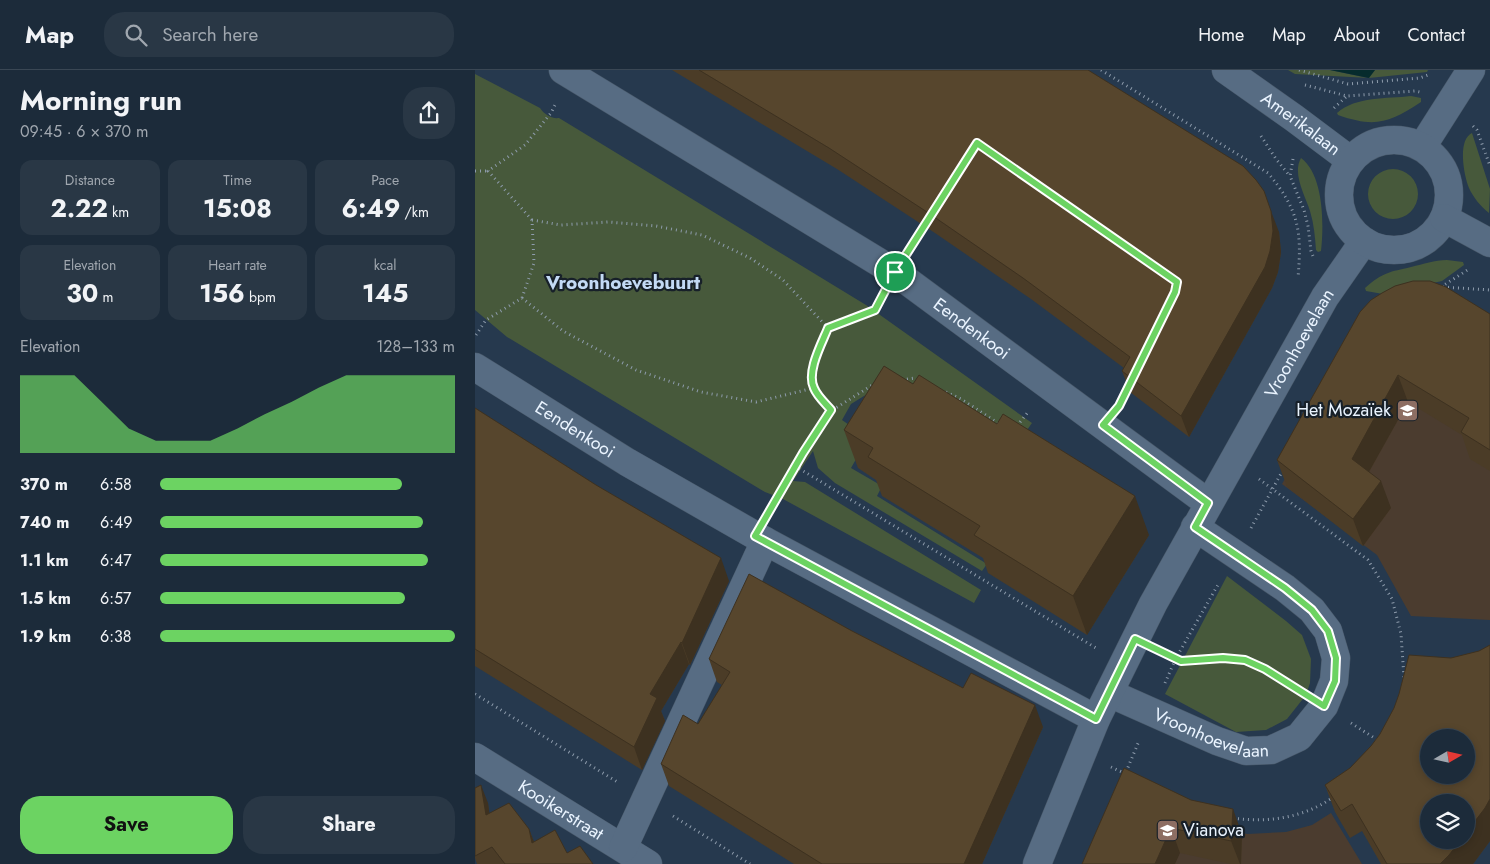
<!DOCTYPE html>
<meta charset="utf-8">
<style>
body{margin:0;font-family:Jost,sans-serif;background:#293745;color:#f1f3f6;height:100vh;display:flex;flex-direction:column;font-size:19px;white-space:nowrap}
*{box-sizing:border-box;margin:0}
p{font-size:16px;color:#a0a7af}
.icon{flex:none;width:28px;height:28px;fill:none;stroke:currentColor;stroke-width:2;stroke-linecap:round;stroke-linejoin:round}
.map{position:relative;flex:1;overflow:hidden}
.details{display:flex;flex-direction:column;background:#1c2b3a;width:475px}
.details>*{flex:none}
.needle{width:32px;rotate:81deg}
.fabs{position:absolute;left:945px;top:659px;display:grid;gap:10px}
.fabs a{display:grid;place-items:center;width:55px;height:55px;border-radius:50%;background:#1c2b3a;box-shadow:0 2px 8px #0003,0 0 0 1px #3a4754;font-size:25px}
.pin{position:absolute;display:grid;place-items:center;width:42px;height:42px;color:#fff;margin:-21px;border:2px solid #fff;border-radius:50%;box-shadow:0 1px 5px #0007}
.round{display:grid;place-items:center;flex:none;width:52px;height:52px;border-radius:20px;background:#293745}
.headline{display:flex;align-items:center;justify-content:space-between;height:85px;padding:0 20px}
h1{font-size:28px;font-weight:700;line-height:38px}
.figures{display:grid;grid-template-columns:repeat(3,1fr);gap:8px;height:85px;padding:5px 20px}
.figures div{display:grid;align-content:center;border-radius:12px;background:#293745;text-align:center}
.figures b{font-size:25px;font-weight:700}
.figures small{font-size:14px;font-weight:400}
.figures p{font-size:14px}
.chart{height:140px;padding:10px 20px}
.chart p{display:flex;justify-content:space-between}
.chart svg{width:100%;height:90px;margin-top:5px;fill:#6cd362;opacity:.7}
.primary-button{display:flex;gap:10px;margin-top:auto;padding:10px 20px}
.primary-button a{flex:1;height:58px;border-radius:20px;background:#6cd362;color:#111;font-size:20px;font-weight:700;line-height:58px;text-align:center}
.primary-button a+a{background:#293745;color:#f1f3f6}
ul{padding:0 20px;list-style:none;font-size:16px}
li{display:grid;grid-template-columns:80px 60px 1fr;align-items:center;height:38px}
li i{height:12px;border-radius:6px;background:#6cd362}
header{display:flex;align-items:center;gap:30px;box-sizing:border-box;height:70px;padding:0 25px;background:#1c2b3a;border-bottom:1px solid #3a4754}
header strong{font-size:24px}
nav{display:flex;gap:28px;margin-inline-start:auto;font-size:18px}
.search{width:350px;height:45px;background:#293745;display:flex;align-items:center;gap:12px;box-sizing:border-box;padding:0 18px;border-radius:20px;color:#a0a7af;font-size:19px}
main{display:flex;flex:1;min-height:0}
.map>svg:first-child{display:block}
.education{fill:#4b3c2f}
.green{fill:#47593b}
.water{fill:#062b2d}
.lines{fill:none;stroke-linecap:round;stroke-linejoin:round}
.minor-casing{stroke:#475768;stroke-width:29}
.tertiary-casing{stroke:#475768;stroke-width:29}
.path{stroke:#8e9cac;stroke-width:3;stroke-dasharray:1 4;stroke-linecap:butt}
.minor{stroke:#576c83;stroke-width:28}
.tertiary{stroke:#576c83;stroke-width:28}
.wall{fill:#4b3c27}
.shaded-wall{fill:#3d3120}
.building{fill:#57462d;stroke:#3d3120;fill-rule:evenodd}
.route-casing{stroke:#fff;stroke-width:10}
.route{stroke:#6cd362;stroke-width:6}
.labels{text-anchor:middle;stroke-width:4.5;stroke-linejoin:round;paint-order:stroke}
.street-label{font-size:18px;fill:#eaf4ff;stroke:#172029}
.poi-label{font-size:18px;fill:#eaf4ff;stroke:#172029;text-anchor:end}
.neighbourhood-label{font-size:19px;font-weight:bold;fill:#c3daf5;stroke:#172029}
</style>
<header>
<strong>Map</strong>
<div class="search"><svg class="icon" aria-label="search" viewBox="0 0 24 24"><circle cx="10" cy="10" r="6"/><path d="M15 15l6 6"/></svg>Search here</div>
<nav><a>Home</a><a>Map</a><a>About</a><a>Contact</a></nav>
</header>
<main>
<section class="details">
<div class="headline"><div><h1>Morning run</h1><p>09:45 · 6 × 370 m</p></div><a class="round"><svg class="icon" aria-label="share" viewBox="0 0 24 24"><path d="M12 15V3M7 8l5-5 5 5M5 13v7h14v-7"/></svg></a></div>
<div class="figures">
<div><p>Distance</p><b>2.22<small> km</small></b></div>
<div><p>Time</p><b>15:08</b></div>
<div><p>Pace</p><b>6:49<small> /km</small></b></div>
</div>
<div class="figures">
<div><p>Elevation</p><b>30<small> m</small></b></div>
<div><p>Heart rate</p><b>156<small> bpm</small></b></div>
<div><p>kcal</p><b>145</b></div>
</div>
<div class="chart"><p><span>Elevation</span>128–133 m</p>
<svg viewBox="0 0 160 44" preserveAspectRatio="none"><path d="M0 44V6L10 6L20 6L30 19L40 32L50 38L60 38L70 38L80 32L90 25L100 19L110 12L120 6L130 6L140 6L150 6L160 6V44z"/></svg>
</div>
<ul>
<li><b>370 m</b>6:58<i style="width:82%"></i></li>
<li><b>740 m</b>6:49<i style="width:89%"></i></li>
<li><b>1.1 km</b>6:47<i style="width:91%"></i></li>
<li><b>1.5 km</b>6:57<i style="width:83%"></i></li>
<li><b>1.9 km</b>6:38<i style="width:100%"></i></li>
</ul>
<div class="primary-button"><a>Save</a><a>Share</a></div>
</section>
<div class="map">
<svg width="1015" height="794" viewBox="0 0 1015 794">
<rect width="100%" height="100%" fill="#26394e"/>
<path class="education" d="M892 263 1015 266V550L936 546 902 485 807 414Z
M856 743 887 794H623L731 757 773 764 811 762 837 755Z"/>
<path class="green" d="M813 0H855L893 8 900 0H953L952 2 894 8 820 4Z
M0 4 65 38C69 44 76 49 84 48L391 235 557 353 535 384 402 318 376 334 367 350 393 368 376 398 407 416 402 426 512 494 507 501 360 413 343 398 338 381 318 411 330 412 506 520 499 533 308 429 290 422 32 267 0 240Z
M936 26 946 28V32C914 53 900 58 863 45L862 43C881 26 912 29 936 26Z
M997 63 1015 119 1014 143C1006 137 998 127 994 118 989 106 982 70 997 63Z
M826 88C849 105 849 155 846 181L843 182 841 180C840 167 839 154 835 141 830 125 817 104 826 88Z
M893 124a25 25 0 1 1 50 0a25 25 0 1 1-50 0Z
M972 190 988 192 989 195 967 211 908 224 891 221 890 218C908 202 915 202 936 197 949 194 959 190 972 190Z
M752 506 811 551 827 565 836 589 835 613 831 625 812 649 791 660 761 662 690 624Z"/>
<path class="water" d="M855 0H900L894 8Z"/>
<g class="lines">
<defs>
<g id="minor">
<path id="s1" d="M88 0 420 202 733 433"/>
<path d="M947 77 996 0"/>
<path id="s2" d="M0 297 152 392 290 471 621 649"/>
<path id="s3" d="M634 623 742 671 771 681 796 680 824 667 849 636 859 611 861 588 853 561 837 540 810 518 720 457"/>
<path id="s4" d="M0 687 173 794"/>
<path d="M148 778 290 471"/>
<path id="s5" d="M562 794 621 649 678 534 850 227 889 171"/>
</g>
<g id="tertiary">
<path id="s6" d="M751 0 819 48 875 90"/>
<circle cx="919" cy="125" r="55"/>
<path d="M969 148 1015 173"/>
</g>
</defs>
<use href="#minor" class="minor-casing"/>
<use href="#tertiary" class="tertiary-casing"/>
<path class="path" d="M626 0 793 103C824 140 827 161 823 208
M824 0 873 14 945 8 953 5
M830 15 872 26 940 21 945 22
M859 38 872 26
M998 56 1002 60 1015 96
M786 66 801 89 814 105
M818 89 815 106 829 140 833 156 836 181 838 186
M0 101H13
M57 150 13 101 50 75 76 43 81 33
M437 176 451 153
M966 217 994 199
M968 217 1015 220
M47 228 59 193 57 150 86 155 133 152 181 156 227 165 275 188 308 210 353 258
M1 265 11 250 47 228 88 261 161 300 226 322 281 332 339 318
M427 310 440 308 445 311
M471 322 486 329 526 355
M647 329 654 314
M356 341C351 334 342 326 339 318 331 302 347 273 353 258L399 240 405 231
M542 356 553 342
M320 396 621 578
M784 409 893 490 917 529 926 564 929 608
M296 437 328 383 356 341 399 314
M776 458 808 400
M690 583 706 591 748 588 770 590 790 599 821 619
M690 613 701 588 744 513
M0 624 144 713
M876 653 904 671
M636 697 651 704
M651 702 664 671
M198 746 275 794
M758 748C792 753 828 748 857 728"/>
<use href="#minor" class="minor"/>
<use href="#tertiary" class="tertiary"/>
</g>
<path class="wall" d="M197 0H613L804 162 806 182 803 202 797 218 714 367 655 322 647 301 649 298 556 229 460 163 362 99Z
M885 242 1015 244V401L995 389 987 365 933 332 894 402 916 438 888 476 812 417 802 390Z
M0 338 254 511 215 595 214 594 186 641 190 651 167 700 0 596Z
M369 360 674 465 612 565 513 503 508 488 407 426 401 410 383 398Z
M377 561 488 618 568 657 507 794H319L194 716 186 694 223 654 247 615 242 612 234 589Z
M1004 581 1015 771 998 794H906L887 761 875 768 860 742 850 715 875 698 896 676 976 588Z
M649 698 767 764 766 794H756L705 783Z
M0 718 13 733 14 743 54 759 59 772 92 783 118 794H2L0 788Z"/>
<path class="shaded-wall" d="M796 141 804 162 806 182 803 202 797 218 714 367 706 346Z
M923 305 933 332 886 416 877 389Z
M906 411 916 438 888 476 878 449Z
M660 426 674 465 612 565 598 526Z
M246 488 254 511 215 595 207 573Z
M206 572 214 594 186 641 190 651 167 700 159 677 175 624Z
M560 635 568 657 507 794H489Z
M6 715 13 733 17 763 11 745Z
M1015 729V771L998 794H965L986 770H991V763Z
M758 739 767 764 766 794H765L756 771Z
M696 758 705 783 700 794H680Z
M54 759 61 777 57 773Z"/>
<path class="building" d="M224 0H613L768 96 781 110 789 121 796 141 798 161 795 181 790 197 706 346 647 301 655 287 548 208 452 142 354 78Z
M938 211H955L971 217 1015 244V380L986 362 994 348 923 305 877 389 906 411 878 449 802 390 885 242 896 230 907 223 920 216Z
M409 296 438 314 444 305 522 354 528 344 660 426 598 526 499 465 505 456 393 387 398 378 369 360Z
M0 338 121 415 246 488 207 573 206 572 175 624 182 628 159 677 0 579Z
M274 504 377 561 488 618 496 603 560 635 489 794H347L186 694 208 645 223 654 255 602 234 589Z
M1015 575V729L1010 738 991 763V732H954V770H986L974 785 965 794H912L877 734 866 741 850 715 875 698 896 676 905 664 919 638 924 624 934 585 976 588 1004 581ZM954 668H991V705H954Z
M649 698 716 730 758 739 756 771 696 758 680 794H607Z
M6 715 11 745 34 733 54 759 57 773 80 760 92 783 105 776 118 794H30L17 777 0 786V718Z"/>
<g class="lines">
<defs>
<path id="route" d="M502 73 702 212 700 222 644 336 628 355 733 433 720 457 810 518 837 540 853 561 861 588 860 611 849 636 790 599 770 590 748 588 706 591 660 569 621 649 280 466 328 383 356 340C351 334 342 326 339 318 331 302 347 273 353 258L400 240 420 202Z"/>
</defs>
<use href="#route" class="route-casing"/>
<use href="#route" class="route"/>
</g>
<defs>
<symbol id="school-square" viewBox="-11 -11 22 22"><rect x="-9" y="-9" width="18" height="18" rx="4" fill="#8d6e63" stroke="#172029"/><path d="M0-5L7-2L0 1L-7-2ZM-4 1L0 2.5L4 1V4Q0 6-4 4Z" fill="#fff"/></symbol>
</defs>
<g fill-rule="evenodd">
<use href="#school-square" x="920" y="328" width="25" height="25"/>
<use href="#school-square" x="680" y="748" width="25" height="25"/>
</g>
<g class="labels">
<g class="street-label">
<text dy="6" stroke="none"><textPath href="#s6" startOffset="92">Amerikalaan</textPath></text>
<text dy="6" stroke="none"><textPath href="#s1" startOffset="484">Eendenkooi</textPath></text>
<text dy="6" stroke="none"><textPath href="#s5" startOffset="584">Vroonhoevelaan</textPath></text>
<text dy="6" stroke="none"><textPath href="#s2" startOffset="118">Eendenkooi</textPath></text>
<text dy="6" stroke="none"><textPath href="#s3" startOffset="111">Vroonhoevelaan</textPath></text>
<text dy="6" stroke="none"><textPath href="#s4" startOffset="101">Kooikerstraat</textPath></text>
</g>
<g class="poi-label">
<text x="916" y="346">Het Mozaïek</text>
<text x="708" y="766" text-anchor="start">Vianova</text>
</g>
<g class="neighbourhood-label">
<text x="148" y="219">Vroonhoevebuurt</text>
</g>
</g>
</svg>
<div class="fabs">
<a><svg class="needle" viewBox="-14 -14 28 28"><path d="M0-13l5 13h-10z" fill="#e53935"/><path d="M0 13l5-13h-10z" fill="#a0a7af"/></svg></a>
<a><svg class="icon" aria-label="layers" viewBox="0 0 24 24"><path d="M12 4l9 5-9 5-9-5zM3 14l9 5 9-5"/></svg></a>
</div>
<div class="pin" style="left:420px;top:202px;background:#1e9e55"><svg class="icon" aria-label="arrive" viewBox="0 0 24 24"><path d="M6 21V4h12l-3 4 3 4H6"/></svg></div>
</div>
</main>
